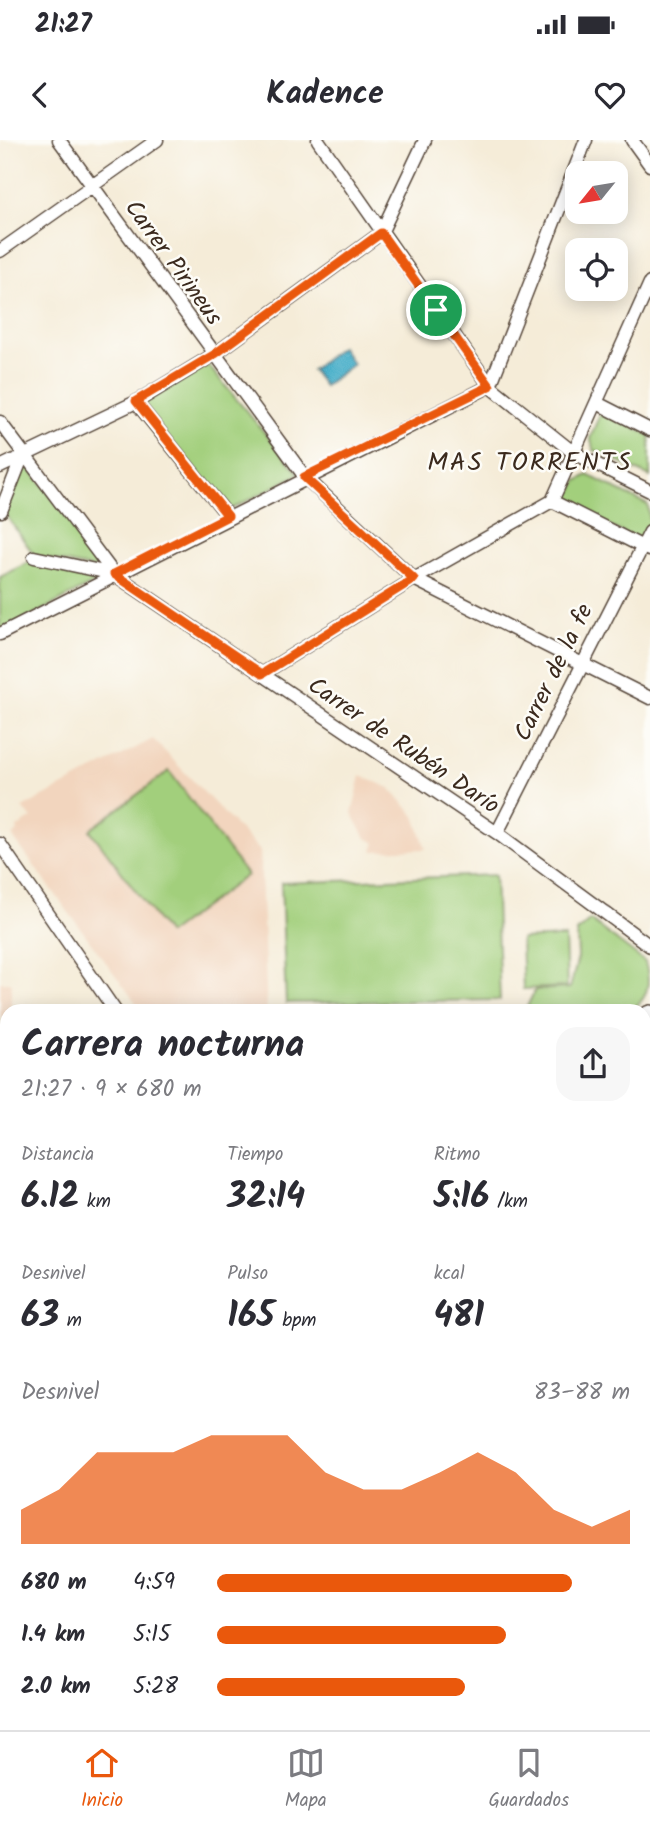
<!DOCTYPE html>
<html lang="es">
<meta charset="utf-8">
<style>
body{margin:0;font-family:Kalam,sans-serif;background:#f7f7f7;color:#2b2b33;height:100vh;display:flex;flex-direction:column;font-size:26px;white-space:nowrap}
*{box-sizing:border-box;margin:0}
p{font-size:23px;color:#7c7c81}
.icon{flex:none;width:38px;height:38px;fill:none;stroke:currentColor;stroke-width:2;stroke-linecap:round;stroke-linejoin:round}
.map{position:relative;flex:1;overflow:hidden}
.panel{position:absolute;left:0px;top:864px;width:651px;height:726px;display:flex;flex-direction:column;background:#fff;border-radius:21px 21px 0 0;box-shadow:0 4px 18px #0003}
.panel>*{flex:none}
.needle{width:46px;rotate:240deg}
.controls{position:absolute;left:565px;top:21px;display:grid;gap:14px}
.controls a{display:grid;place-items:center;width:63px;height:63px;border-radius:14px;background:#fff;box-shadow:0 4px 18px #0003;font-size:35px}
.pin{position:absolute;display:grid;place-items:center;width:60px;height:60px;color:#fff;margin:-30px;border:4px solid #fff;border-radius:50%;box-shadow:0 2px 7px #0007}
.round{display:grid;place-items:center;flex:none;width:74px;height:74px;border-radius:21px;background:#f7f7f7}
.headline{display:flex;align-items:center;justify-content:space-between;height:119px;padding:0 21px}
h1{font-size:38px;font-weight:700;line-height:52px}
.metrics{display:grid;grid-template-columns:repeat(3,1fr);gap:10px;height:119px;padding:7px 21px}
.metrics div{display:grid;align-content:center}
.metrics b{font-size:35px;font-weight:700}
.metrics small{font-size:19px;font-weight:400}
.metrics p{font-size:19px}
.chart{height:196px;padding:14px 21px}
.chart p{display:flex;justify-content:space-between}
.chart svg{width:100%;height:126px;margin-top:7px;fill:#ea580c;opacity:.7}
ul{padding:0 21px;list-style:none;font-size:23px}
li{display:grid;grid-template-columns:112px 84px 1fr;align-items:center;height:52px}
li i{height:18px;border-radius:9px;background:#ea580c}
.status{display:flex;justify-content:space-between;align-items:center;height:49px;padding:0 35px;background:#fff;direction:ltr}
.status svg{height:19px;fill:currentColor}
header{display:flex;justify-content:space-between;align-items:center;height:91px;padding:0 21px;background:#fff;font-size:32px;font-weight:700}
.dock{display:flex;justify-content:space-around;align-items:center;height:98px;border-top:2px solid #e1e1e2;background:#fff;font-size:19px;color:#7c7c81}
.dock a{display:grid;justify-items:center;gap:4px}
.dock .active{color:#ea580c}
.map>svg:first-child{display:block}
.built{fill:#f2d5be}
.industrial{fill:#cfc1ba}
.green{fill:#a2cf7c;stroke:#6e7c4d;stroke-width:2}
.water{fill:#49afc9;stroke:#426c74;stroke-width:2}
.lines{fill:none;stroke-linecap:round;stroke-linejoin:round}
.street-casing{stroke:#57473a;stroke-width:15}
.secondary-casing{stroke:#57473a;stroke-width:22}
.street{stroke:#fff;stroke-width:12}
.secondary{stroke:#fff;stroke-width:19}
.route-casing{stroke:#fff;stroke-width:14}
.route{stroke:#ea580c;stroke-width:9}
.labels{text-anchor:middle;stroke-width:5;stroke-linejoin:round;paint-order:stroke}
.street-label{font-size:24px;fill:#3b2a1e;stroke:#fdfcf7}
.neighbourhood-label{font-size:26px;letter-spacing:2px;fill:#3b2a1e;stroke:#fdfcf7}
</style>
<div class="status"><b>21:27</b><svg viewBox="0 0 49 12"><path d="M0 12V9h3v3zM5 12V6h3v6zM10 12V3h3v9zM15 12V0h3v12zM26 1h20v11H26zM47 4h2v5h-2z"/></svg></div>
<header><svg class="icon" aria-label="back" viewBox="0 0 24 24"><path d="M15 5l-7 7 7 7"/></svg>Kadence<svg class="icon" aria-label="heart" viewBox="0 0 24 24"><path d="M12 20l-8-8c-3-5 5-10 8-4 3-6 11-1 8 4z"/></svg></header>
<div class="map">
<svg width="650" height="1590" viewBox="0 0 650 1590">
<rect width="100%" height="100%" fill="#fdfcf7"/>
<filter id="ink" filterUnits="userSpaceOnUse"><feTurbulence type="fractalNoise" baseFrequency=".0143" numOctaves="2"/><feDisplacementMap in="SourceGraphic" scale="14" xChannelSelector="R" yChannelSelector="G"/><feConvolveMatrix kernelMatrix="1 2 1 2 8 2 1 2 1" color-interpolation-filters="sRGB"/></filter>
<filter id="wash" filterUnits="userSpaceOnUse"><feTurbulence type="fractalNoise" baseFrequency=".00686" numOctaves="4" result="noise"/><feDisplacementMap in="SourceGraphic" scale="28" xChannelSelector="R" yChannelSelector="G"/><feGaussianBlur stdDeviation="1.57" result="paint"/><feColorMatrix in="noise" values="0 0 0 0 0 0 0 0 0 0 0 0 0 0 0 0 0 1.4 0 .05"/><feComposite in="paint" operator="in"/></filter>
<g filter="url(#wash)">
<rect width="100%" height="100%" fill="#f5ecd8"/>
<path class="built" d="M153 599 260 711 267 871H142L12 696 18 692 17 688 32 678 22 668Z
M361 636 390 648 415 676 426 709 372 711 376 703 366 698 352 673Z
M0 842H11V871L7 872V877H0Z"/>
<path class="industrial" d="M0 934H7V1584H644V939H650V1590H0Z"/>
<path class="green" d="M207 224 299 334 230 370 136 262Z
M601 271 650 295V337L594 310 590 298Z
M24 321 110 432 35 416 3 371Z
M588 335 648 365 650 382 639 401 566 364 577 341Z
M33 420 110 435 0 492V437Z
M169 631 247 735 168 794 90 690Z
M495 735 500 860 286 863 281 743Z
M590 780 645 822C650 838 650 858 634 867L525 871 535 850 570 848 578 818 577 792Z
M565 797 567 847 523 849 521 799Z"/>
<path class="water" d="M341 207 353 224 324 246 312 230Z"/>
</g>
<g filter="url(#ink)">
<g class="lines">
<defs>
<path id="street" d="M59 0 305 337 414 439 650 558
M318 0 490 246 574 313 650 351
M632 0 650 25
M0 111 157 0
M136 262 228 376
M597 263 650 290
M0 282 114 434 497 693 650 806
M0 327 136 262 215 214 381 93 425 0
M552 361 649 410
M1 371 23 315
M34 417 114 434
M0 494 490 246 586 0
M262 534 414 439 552 361 650 143
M497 693 650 392
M0 704 116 872
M0 1116 7 1120
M0 1458 7 1465
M0 1499 7 1507
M82 1584 88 1590
M121 1584 127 1590
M454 1584 465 1590
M486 1584 489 1590"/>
<path id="secondary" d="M644 879 650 875
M644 903 650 906
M0 916H7
M644 1016 650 1004
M644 1076 650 1064
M361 1590 363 1584
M407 1590 413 1584
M430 1590H442"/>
</defs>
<use href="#street" class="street-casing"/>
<use href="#secondary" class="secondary-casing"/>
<use href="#street" class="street"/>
<use href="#secondary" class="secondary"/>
</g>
</g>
<g class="lines" filter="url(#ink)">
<defs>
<path id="route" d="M381 93 490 246 304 337 414 439 262 534 114 434 228 376 136 261 215 214Z"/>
</defs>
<use href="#route" class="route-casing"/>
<use href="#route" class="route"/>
</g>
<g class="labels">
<g class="street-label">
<text transform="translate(174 122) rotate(54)" y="8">Carrer Pirineus</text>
<text transform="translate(553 532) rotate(-64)" y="8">Carrer de la fe</text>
<text transform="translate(404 605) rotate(34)" y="8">Carrer de Rubén Darío</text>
</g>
<g class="neighbourhood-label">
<text x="530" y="330">MAS TORRENTS</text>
</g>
</g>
</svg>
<div class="controls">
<a><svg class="needle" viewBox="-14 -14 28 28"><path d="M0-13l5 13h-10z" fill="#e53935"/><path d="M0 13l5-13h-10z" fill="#7c7c81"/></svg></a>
<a><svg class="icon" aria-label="locate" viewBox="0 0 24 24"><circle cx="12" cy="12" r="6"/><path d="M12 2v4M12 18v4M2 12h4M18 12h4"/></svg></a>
</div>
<div class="pin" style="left:436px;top:170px;background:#1e9e55"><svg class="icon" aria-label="arrive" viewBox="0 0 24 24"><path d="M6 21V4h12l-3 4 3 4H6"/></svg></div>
<section class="panel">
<div class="headline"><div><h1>Carrera nocturna</h1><p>21:27 · 9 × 680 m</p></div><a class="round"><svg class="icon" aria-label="share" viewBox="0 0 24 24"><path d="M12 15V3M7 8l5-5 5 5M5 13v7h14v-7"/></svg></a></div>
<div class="metrics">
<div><p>Distancia</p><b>6.12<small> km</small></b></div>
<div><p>Tiempo</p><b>32:14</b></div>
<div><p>Ritmo</p><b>5:16<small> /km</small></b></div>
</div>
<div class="metrics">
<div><p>Desnivel</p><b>63<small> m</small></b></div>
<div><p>Pulso</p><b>165<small> bpm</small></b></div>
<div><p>kcal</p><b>481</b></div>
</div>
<div class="chart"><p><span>Desnivel</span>83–88 m</p>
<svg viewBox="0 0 160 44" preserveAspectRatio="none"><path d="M0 44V32L10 25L20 12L30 12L40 12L50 6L60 6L70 6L80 19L90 25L100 25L110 19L120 12L130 19L140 32L150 38L160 32V44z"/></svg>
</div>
<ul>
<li><b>680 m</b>4:59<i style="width:86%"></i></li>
<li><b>1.4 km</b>5:15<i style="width:70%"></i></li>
<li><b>2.0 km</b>5:28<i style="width:60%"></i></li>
</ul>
</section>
</div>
<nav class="dock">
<a class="active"><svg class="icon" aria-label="home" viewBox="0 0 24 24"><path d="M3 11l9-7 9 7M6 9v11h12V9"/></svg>Inicio</a>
<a><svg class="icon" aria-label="map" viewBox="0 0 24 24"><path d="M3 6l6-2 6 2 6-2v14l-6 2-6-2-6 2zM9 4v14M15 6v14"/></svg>Mapa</a>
<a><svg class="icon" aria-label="saved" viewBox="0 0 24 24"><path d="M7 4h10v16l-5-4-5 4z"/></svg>Guardados</a>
</nav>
